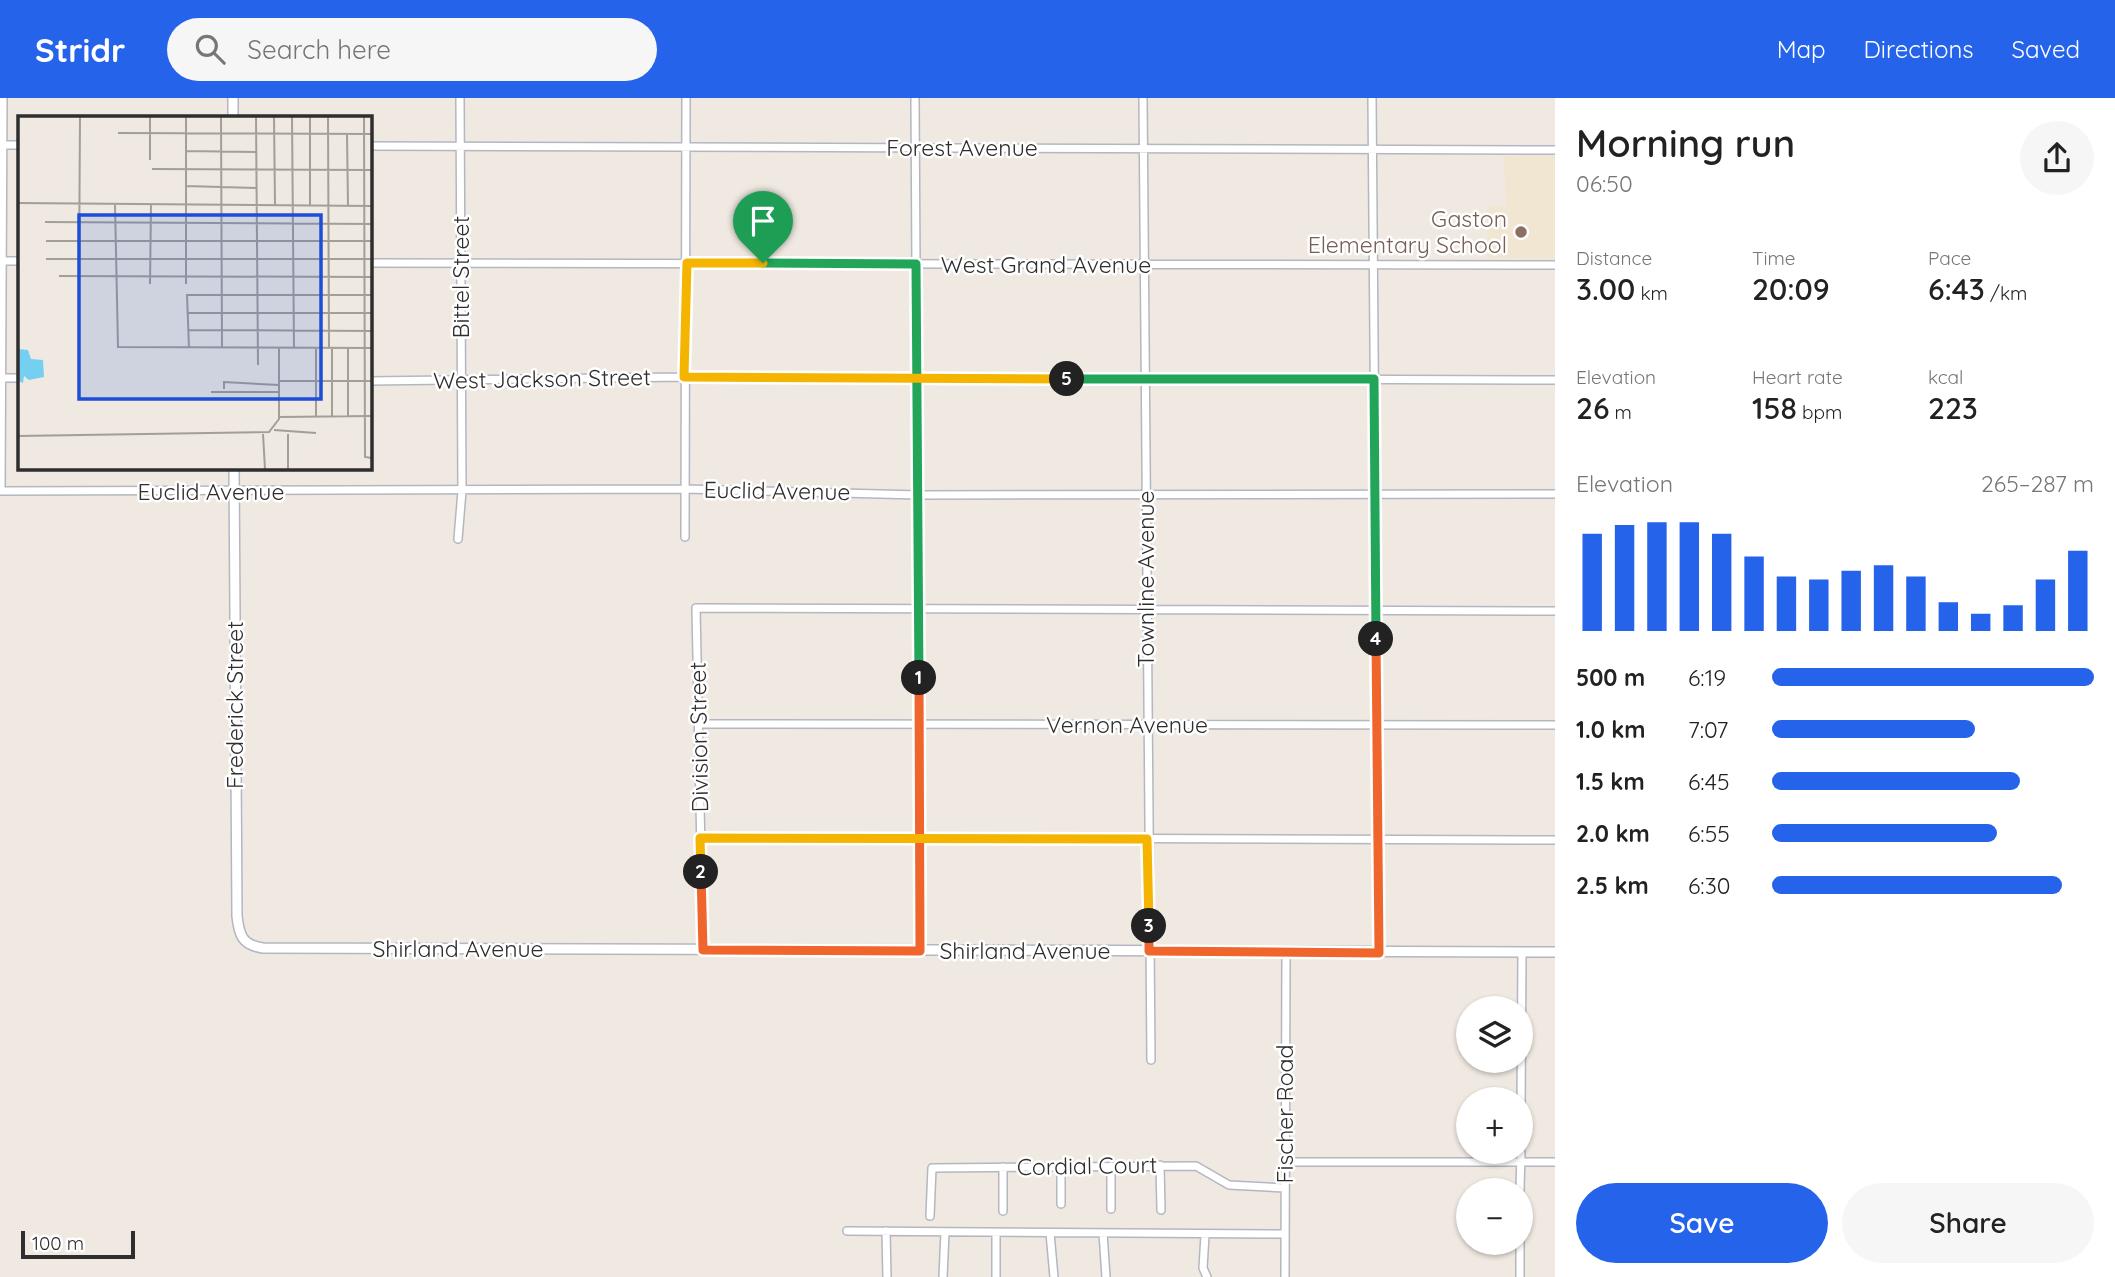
<!DOCTYPE html>
<meta charset="utf-8">
<style>
body{margin:0;font-family:Quicksand,sans-serif;background:#f6f6f6;color:#222;height:100vh;display:flex;flex-direction:column;font-size:26px;white-space:nowrap}
*{box-sizing:border-box;margin:0}
p{font-size:23px;color:#767676}
.icon{flex:none;width:38px;height:38px;fill:none;stroke:currentColor;stroke-width:2;stroke-linecap:round;stroke-linejoin:round}
.map{position:relative;flex:1;overflow:hidden}
.details{display:flex;flex-direction:column;background:#fff;width:560px}
.details>*{flex:none}
.tools{position:absolute;left:1456px;top:898px;display:grid;gap:14px}
.tools a{display:grid;place-items:center;width:77px;height:77px;border-radius:50%;background:#fff;box-shadow:0 2px 5px #0004;font-size:35px}
.scale{position:absolute;left:21px;bottom:18px;width:114px;box-sizing:border-box;padding-left:7px;border:4px solid #2e2e2e;border-top:0;font-size:19px;line-height:24px;white-space:nowrap;color:#2e2e2e;-webkit-text-stroke:5px #fff;paint-order:stroke}
.pin{position:absolute;display:grid;place-items:center;width:60px;height:60px;color:#fff;margin:-72px -30px;border-radius:50% 50% 50% 0;rotate:-45deg;box-shadow:0 0 7px #0007}
.pin .icon{rotate:45deg}
.km{position:absolute;width:35px;height:35px;margin:-18px;border-radius:50%;background:#222;color:#fff;font-size:19px;line-height:35px;text-align:center}
.round{display:grid;place-items:center;flex:none;width:74px;height:74px;border-radius:37px;background:#f6f6f6}
.overview{display:flex;align-items:center;justify-content:space-between;height:119px;padding:0 21px}
h1{font-size:38px;font-weight:600;line-height:52px}
.figures{display:grid;grid-template-columns:repeat(3,1fr);gap:10px;height:119px;padding:7px 21px}
.figures div{display:grid;align-content:center}
.figures b{font-size:30px;font-weight:600}
.figures small{font-size:19px;font-weight:400}
.figures p{font-size:19px}
.chart{height:196px;padding:14px 21px}
.chart p{display:flex;justify-content:space-between}
.chart svg{width:100%;height:126px;margin-top:7px;stroke:#2563eb;stroke-width:6}
.primary-button{display:flex;gap:14px;margin-top:auto;padding:14px 21px}
.primary-button a{flex:1;height:80px;border-radius:42px;background:#2563eb;color:#fff;font-size:28px;font-weight:600;line-height:80px;text-align:center}
.primary-button a+a{background:#f6f6f6;color:#222}
ul{padding:0 21px;list-style:none;font-size:23px}
li{display:grid;grid-template-columns:112px 84px 1fr;align-items:center;height:52px}
li i{height:18px;border-radius:9px;background:#2563eb}
header{display:flex;align-items:center;gap:42px;box-sizing:border-box;height:98px;padding:0 35px;background:#2563eb;color:#fff}
header strong{font-size:33px}
nav{display:flex;gap:38px;margin-inline-start:auto;font-size:24px}
.search{width:490px;height:63px;background:#f6f6f6;display:flex;align-items:center;gap:18px;box-sizing:border-box;padding:0 24px;border-radius:38px;color:#767676;font-size:26px}
main{display:flex;flex:1;min-height:0}
.map>svg:first-child{display:block}
.education{fill:#f0e6d1}
.lines{fill:none;stroke-linecap:round;stroke-linejoin:round}
.minor-casing{stroke:#b4b7c1;stroke-width:10}
.tertiary-casing{stroke:#b4b7c1;stroke-width:12}
.minor{stroke:#fff;stroke-width:7}
.tertiary{stroke:#fff;stroke-width:9}
.split-1-casing{stroke:#fff;stroke-width:14}
.split-2-casing{stroke:#fff;stroke-width:14}
.split-3-casing{stroke:#fff;stroke-width:14}
.split-4-casing{stroke:#fff;stroke-width:14}
.split-5-casing{stroke:#fff;stroke-width:14}
.split-6-casing{stroke:#fff;stroke-width:14}
.split-1{stroke:#22a559;stroke-width:9}
.split-2{stroke:#f0652b;stroke-width:9}
.split-3{stroke:#f5b400;stroke-width:9}
.split-4{stroke:#f0652b;stroke-width:9}
.split-5{stroke:#22a559;stroke-width:9}
.split-6{stroke:#f5b400;stroke-width:9}
.education-dot{fill:#8d6e63;stroke:#fff;stroke-width:2.5}
.labels{text-anchor:middle;stroke-width:5;stroke-linejoin:round;paint-order:stroke}
.street-label{font-size:23px;fill:#2e2e2e;stroke:#fff}
.education-label{font-size:23px;fill:#785e54;stroke:#fff;text-anchor:end}
.inset-road{fill:none;stroke:#a29e99;stroke-width:2}
.view{fill:#1d4ed8;fill-opacity:0.15;stroke:#1d4ed8;stroke-width:3.5}
.inset-edge{fill:none;stroke:#2e2e2e;stroke-width:3.5}
</style>
<header>
<strong>Stridr</strong>
<div class="search"><svg class="icon" aria-label="search" viewBox="0 0 24 24"><circle cx="10" cy="10" r="6"/><path d="M15 15l6 6"/></svg>Search here</div>
<nav><a>Map</a><a>Directions</a><a>Saved</a></nav>
</header>
<main>
<div class="map">
<svg width="1555" height="1179" viewBox="0 0 1555 1179">
<rect width="100%" height="100%" fill="#efe9e1"/>
<path class="education" d="M1504 58H1555V161L1488 160 1487 108H1506Z"/>
<g class="lines">
<defs>
<path id="minor" d="M915 0 920 853
M1143 0 1151 962
M1372 0 1379 855
M0 47H19
M369 48 1555 52
M0 163H19
M369 165 1555 167
M0 280H19
M369 283 684 279 1555 282
M0 393 685 391 919 397 1555 396
M1 393 3 0
M685 439 686 0
M458 441 462 393 460 0
M699 626 1555 627
M700 739 1555 742
M703 852 696 510 1555 513
M1521 1013 1522 854
M1286 1064H1555
M1160 1067 1161 1112
M1111 1068V1111
M1003 1069V1113
M1061 1069V1106
M1520 1092 1521 1054
M930 1118 932 1070 1196 1068 1229 1087 1285 1090
M847 1133 1285 1136
M886 1133 887 1179
M996 1135V1179
M1050 1135 1054 1179
M1103 1135 1106 1179
M1205 1137 1203 1170 1207 1179
M943 1179 945 1134
M1285 1179 1286 854
M1520 1179V1144"/>
<path id="tertiary" d="M233 19V0
M234 369 237 818C239 837 242 847 263 850L1555 854"/>
</defs>
<use href="#minor" class="minor-casing"/>
<use href="#tertiary" class="tertiary-casing"/>
<use href="#minor" class="minor"/>
<use href="#tertiary" class="tertiary"/>
</g>
<g class="lines">
<defs>
<path id="split-1" d="M763 165 916 166 919 580"/>
<path id="split-2" d="M701 774 703 852 920 853 919 580"/>
<path id="split-3" d="M701 774 700 740 1147 741 1149 828"/>
<path id="split-4" d="M1149 828V853L1379 855 1376 541"/>
<path id="split-5" d="M1067 281H1374L1376 541"/>
<path id="split-6" d="M763 165H687L684 279 1067 281"/>
</defs>
<use href="#split-1" class="split-1-casing"/>
<use href="#split-2" class="split-2-casing"/>
<use href="#split-3" class="split-3-casing"/>
<use href="#split-4" class="split-4-casing"/>
<use href="#split-5" class="split-5-casing"/>
<use href="#split-6" class="split-6-casing"/>
<use href="#split-1" class="split-1"/>
<use href="#split-2" class="split-2"/>
<use href="#split-3" class="split-3"/>
<use href="#split-4" class="split-4"/>
<use href="#split-5" class="split-5"/>
<use href="#split-6" class="split-6"/>
</g>
<circle class="education-dot" cx="1521" cy="134" r="7"/>
<g class="labels">
<g class="street-label">
<text x="962" y="58">Forest Avenue</text>
<text x="1046" y="175">West Grand Avenue</text>
<text transform="translate(461 179) rotate(-90)" y="8">Bittel Street</text>
<text transform="translate(542 281) rotate(-1)" y="8">West Jackson Street</text>
<text transform="translate(777 393) rotate(1)" y="8">Euclid Avenue</text>
<text x="211" y="402">Euclid Avenue</text>
<text transform="translate(1146 481) rotate(-90)" y="8">Townline Avenue</text>
<text transform="translate(235 607) rotate(-90)" y="8">Frederick Street</text>
<text x="1127" y="635">Vernon Avenue</text>
<text transform="translate(699 639) rotate(-91)" y="8">Division Street</text>
<text x="458" y="859">Shirland Avenue</text>
<text x="1025" y="861">Shirland Avenue</text>
<text transform="translate(1285 1016) rotate(-90)" y="8">Fischer Road</text>
<text transform="translate(1087 1068) rotate(-1)" y="8">Cordial Court</text>
</g>
<g class="education-label">
<text x="1507" y="129">Gaston<tspan x="1507" dy="26">Elementary School</tspan></text>
</g>
</g>
<g transform="translate(18 18)">
<rect width="354" height="354" fill="#efe9e1"/>
<path d="M0 233 10 234 13 243 25 244 26 261 11 264 6 260 5 267 0 265Z" fill="#75cff0"/>
<path class="inset-road" d="M132 0V44M168 0V168M203 0 204 232M238 0 240 249M256 0 257 89M274 0 276 232M292 0V90M310 0 311 232M346 0 347 341 354 342M100 17 354 18M329 18 330 90M168 35 238 36M134 53 354 54M168 70 239 72M0 87 354 90M97 88 100 231 354 232M27 106 354 108M28 125H354M28 143H354M41 160 354 161M61 161 62 0M132 168 133 88M170 197H354M170 214 354 215M171 232 169 179H354M261 265H354M206 273V266L261 269M193 276H261M298 300V233M314 300V233M261 301 354 300M330 301V233M256 314 298 317M245 318 247 353M0 320 251 316 261 303V232M270 353V318"/>
<path class="view" d="M61 99H303V283H61Z"/>
<rect width="354" height="354" class="inset-edge"/>
</g>
</svg>
<div class="tools">
<a><svg class="icon" aria-label="layers" viewBox="0 0 24 24"><path d="M12 4l9 5-9 5-9-5zM3 14l9 5 9-5"/></svg></a>
<a>+</a>
<a>−</a>
</div>
<div class="scale">100 m</div>
<div class="pin" style="left:763px;top:165px;background:#1e9e55"><svg class="icon" aria-label="arrive" viewBox="0 0 24 24"><path d="M6 21V4h12l-3 4 3 4H6"/></svg></div>
<b class="km" style="left:919px;top:580px">1</b>
<b class="km" style="left:701px;top:774px">2</b>
<b class="km" style="left:1149px;top:828px">3</b>
<b class="km" style="left:1376px;top:541px">4</b>
<b class="km" style="left:1067px;top:281px">5</b>
</div>
<section class="details">
<div class="overview"><div><h1>Morning run</h1><p>06:50</p></div><a class="round"><svg class="icon" aria-label="share" viewBox="0 0 24 24"><path d="M12 15V3M7 8l5-5 5 5M5 13v7h14v-7"/></svg></a></div>
<div class="figures">
<div><p>Distance</p><b>3.00<small> km</small></b></div>
<div><p>Time</p><b>20:09</b></div>
<div><p>Pace</p><b>6:43<small> /km</small></b></div>
</div>
<div class="figures">
<div><p>Elevation</p><b>26<small> m</small></b></div>
<div><p>Heart rate</p><b>158<small> bpm</small></b></div>
<div><p>kcal</p><b>223</b></div>
</div>
<div class="chart"><p><span>Elevation</span>265–287 m</p>
<svg viewBox="0 0 160 44" preserveAspectRatio="none"><path d="M5 44V10M15 44V7M25 44V6M35 44V6M45 44V10M55 44V18M65 44V25M75 44V26M85 44V23M95 44V21M105 44V25M115 44V34M125 44V38M135 44V35M145 44V26M155 44V16"/></svg>
</div>
<ul>
<li><b>500 m</b>6:19<i style="width:100%"></i></li>
<li><b>1.0 km</b>7:07<i style="width:63%"></i></li>
<li><b>1.5 km</b>6:45<i style="width:77%"></i></li>
<li><b>2.0 km</b>6:55<i style="width:70%"></i></li>
<li><b>2.5 km</b>6:30<i style="width:90%"></i></li>
</ul>
<div class="primary-button"><a>Save</a><a>Share</a></div>
</section>
</main>
